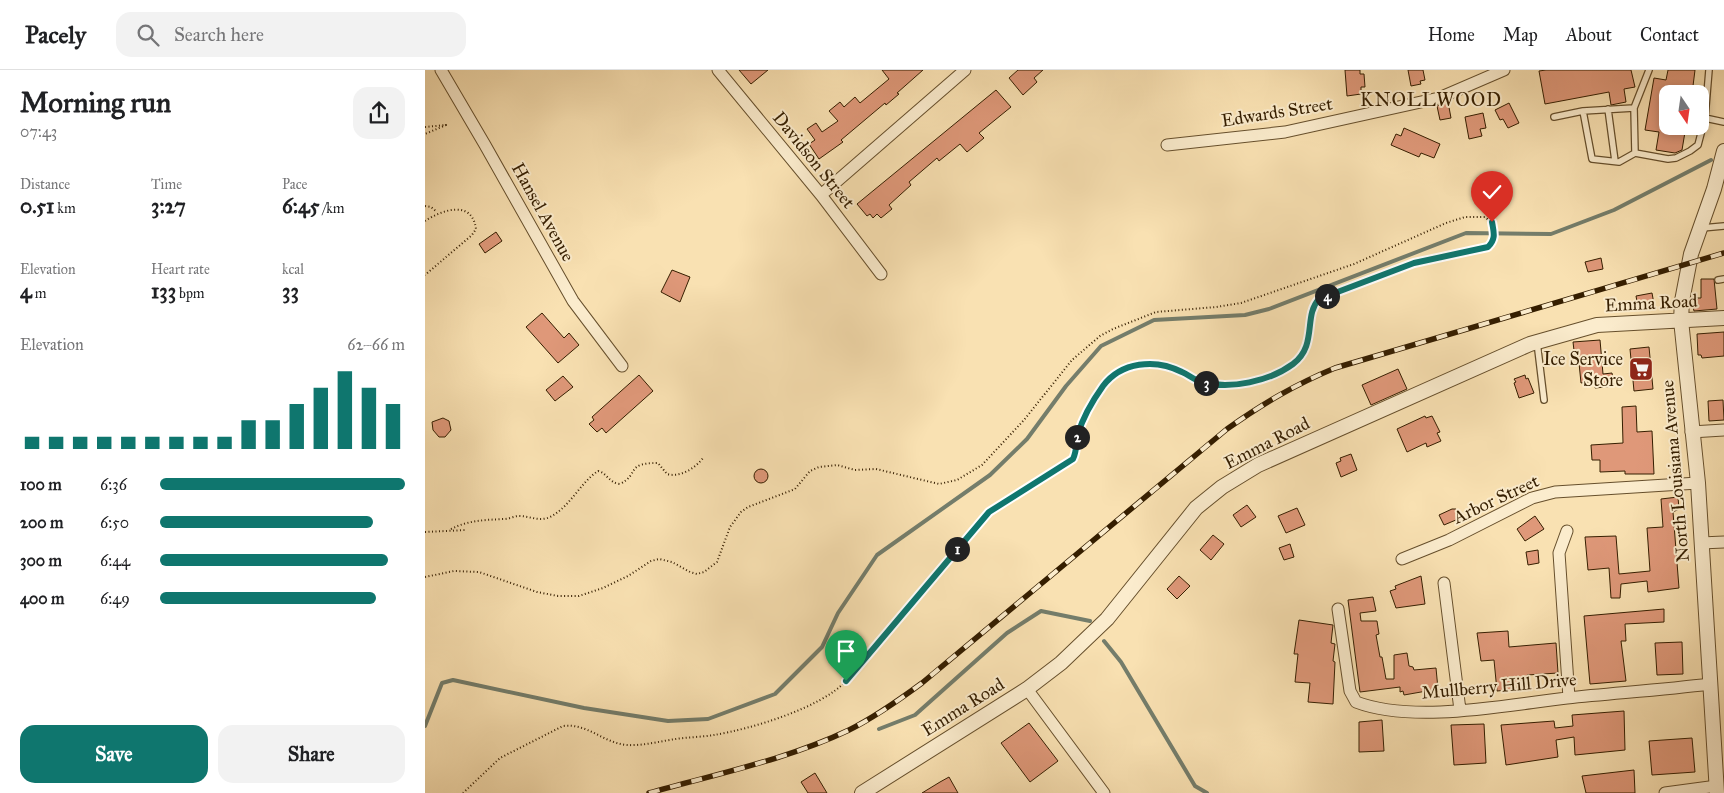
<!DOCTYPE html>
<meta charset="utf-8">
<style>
body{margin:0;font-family:"IM FELL Great Primer",serif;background:#f2f2f2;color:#202124;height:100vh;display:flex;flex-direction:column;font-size:19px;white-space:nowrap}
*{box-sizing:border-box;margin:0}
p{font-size:16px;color:#757577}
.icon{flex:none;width:28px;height:28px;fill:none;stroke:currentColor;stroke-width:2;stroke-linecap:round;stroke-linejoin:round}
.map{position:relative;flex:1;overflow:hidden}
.sheet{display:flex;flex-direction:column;background:#fff;width:425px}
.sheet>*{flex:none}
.needle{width:32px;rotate:167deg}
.controls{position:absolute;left:1234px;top:15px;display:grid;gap:10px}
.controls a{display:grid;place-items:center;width:50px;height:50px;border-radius:10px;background:#fff;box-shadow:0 2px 8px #0003;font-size:25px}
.pin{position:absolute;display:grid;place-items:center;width:42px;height:42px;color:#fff;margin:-51px -21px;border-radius:50% 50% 50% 0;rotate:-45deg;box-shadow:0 0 5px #0007}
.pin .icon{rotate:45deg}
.km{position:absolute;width:25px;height:25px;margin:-12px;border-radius:50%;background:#222;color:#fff;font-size:14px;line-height:25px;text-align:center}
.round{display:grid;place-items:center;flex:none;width:52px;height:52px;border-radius:15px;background:#f2f2f2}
.headline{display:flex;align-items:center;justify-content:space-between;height:85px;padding:0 20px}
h1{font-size:28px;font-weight:800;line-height:38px}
.figures{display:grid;grid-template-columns:repeat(3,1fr);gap:8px;height:85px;padding:5px 20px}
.figures div{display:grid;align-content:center}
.figures b{font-size:21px;font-weight:800}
.figures small{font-size:14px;font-weight:400}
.figures p{font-size:14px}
.chart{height:140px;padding:10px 20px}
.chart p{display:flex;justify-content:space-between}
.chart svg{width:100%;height:90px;margin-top:5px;stroke:#0f766e;stroke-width:6}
.primary-button{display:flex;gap:10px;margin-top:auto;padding:10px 20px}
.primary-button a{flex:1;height:58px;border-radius:15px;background:#0f766e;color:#fff;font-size:20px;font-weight:800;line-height:58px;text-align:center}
.primary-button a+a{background:#f2f2f2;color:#202124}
ul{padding:0 20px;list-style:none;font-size:16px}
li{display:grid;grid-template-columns:80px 60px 1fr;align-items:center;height:38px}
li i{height:12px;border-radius:6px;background:#0f766e}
header{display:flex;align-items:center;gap:30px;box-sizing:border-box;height:70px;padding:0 25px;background:#fff;border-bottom:1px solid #e0e0e0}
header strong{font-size:24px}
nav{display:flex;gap:28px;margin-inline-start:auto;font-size:18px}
.search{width:350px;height:45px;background:#f2f2f2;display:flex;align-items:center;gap:12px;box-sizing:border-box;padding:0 18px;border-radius:15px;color:#757577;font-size:19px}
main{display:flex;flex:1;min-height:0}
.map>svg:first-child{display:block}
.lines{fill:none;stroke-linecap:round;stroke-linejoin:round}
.stream{stroke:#747d6b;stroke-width:4}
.building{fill:#df9879;stroke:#351e00}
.service-casing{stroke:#664f2c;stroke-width:8}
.minor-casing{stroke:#664f2c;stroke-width:13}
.tertiary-casing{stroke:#664f2c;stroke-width:16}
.path{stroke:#351e00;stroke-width:2;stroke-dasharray:1 2.5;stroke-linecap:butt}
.service{stroke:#fbeccd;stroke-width:5.5}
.minor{stroke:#fbeccd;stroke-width:11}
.tertiary{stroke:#fbeccd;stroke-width:14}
.rail-casing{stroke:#351e00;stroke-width:5.5}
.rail{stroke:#fbeccd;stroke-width:4;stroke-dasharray:11;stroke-linecap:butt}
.route-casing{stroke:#fff;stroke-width:10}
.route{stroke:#0f766e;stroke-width:6}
.labels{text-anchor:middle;stroke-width:4;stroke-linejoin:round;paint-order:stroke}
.street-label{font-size:18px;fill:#351e00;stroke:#fbeccd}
.poi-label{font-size:18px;fill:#351e00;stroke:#fbeccd;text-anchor:end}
.neighbourhood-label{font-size:19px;letter-spacing:1px;fill:#351e00;stroke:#fbeccd}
</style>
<header>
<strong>Pacely</strong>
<div class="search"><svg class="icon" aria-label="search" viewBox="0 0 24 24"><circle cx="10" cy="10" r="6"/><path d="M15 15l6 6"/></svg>Search here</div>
<nav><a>Home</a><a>Map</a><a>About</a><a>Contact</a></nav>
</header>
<main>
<section class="sheet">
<div class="headline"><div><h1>Morning run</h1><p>07:43</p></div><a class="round"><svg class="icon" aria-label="share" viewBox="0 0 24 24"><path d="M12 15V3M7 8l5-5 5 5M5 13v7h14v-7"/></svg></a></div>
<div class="figures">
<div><p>Distance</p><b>0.51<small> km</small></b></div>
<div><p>Time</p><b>3:27</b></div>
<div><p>Pace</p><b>6:45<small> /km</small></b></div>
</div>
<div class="figures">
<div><p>Elevation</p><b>4<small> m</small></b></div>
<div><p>Heart rate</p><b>133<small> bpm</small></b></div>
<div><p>kcal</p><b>33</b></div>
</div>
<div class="chart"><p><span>Elevation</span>62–66 m</p>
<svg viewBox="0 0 160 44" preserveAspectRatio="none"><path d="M5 44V38M15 44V38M25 44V38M35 44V38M45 44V38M55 44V38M65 44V38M75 44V38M85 44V38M95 44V30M105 44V30M115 44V22M125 44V14M135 44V6M145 44V14M155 44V22"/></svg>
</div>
<ul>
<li><b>100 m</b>6:36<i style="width:100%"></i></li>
<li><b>200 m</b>6:50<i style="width:87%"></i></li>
<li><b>300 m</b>6:44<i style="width:93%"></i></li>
<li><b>400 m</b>6:49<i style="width:88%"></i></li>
</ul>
<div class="primary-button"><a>Save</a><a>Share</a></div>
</section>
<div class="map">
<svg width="1299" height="723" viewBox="0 0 1299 723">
<rect width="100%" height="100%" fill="#f9e1b2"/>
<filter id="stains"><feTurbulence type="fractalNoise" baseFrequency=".004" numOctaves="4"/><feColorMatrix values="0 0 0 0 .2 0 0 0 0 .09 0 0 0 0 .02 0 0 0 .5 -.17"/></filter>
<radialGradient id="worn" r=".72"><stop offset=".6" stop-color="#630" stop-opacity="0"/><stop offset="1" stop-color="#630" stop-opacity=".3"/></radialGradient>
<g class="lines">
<path class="stream" d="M679 571 696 592 770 716 782 723
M0 656 17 613 28 610 159 638 243 651 283 649 350 624 397 577 413 543 452 485 565 405 602 369 641 316 676 276 729 250 820 245 844 239 1041 163 1126 164 1189 140 1286 90
M454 659 490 645 582 563 616 541 665 551"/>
</g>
<path class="building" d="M314 0H343L326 14Z
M457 0H498L472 23 474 24 461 35 460 33 416 70 418 72 394 89 384 74 390 70 382 59 391 53 397 62 413 51 404 41 415 32 419 37 430 27 435 33 464 9Z
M593 0H618L609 8 612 12 598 25 584 8Z
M920 0H935V4H939L940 17H936V24L922 26Z
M983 0H998L1000 10 995 11 996 14 986 16Z
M1121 0H1206L1210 17 1199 19 1201 32 1186 35 1184 22 1120 34 1114 1Z
M1243 0H1270L1267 24H1242V56H1261L1257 80 1250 83 1231 80 1234 62 1220 60 1229 8 1241 10Z
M571 20 586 37 554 63 559 68 542 82 535 74 514 91 512 88 484 112 486 115 464 135 467 139 456 148 452 144 448 148 445 144 442 146 432 134Z
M1023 32 1026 48 1015 50 1012 36Z
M1084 33 1094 53 1083 58 1078 49 1075 50 1070 40Z
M1058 43 1061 58 1055 59 1057 66 1044 69 1040 47Z
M979 58 1015 74 1009 88 996 83 994 87 966 75 971 64 976 66Z
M71 162 77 171 60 183 54 174Z
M1176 188 1178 199 1163 202 1160 192Z
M247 200 265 207 255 232 236 222Z
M1276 209H1289L1292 239 1269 241 1266 228H1276Z
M1227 223 1229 234 1213 237 1211 226Z
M117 243 139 268 144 263 154 275 133 293 101 257Z
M1299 262V286L1277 288 1276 285H1273L1272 264Z
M1175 270 1178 304 1187 303 1189 316 1170 318V311L1156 313 1154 293 1152 288 1150 289 1148 272Z
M1224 277 1228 319 1209 321 1205 279Z
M973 299 982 319 946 335 937 315Z
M214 305 228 321 181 363 177 358 172 362 164 354 169 350 167 347Z
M1100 305 1101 309 1103 308 1109 323 1094 328 1089 313 1091 312 1089 309Z
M138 306 148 317 130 331 121 320Z
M1298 330 1299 350 1284 351 1283 331Z
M1211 336 1212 362 1227 361 1229 404H1200V401L1175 402V390H1167L1166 375 1198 373 1197 337Z
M1000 346 1001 348 1007 346 1015 362 1012 363 1016 371 1002 377 1001 373 982 382 972 359Z
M18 348 24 351 26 360 20 367H14L8 360 7 352Z
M926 384 932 400 916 407 911 393 916 391 915 388Z
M329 406a7 7 0 1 1 14 0a7 7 0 1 1-14 0Z
M1253 427 1254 439 1248 442 1254 518 1223 522 1222 511 1196 514 1195 528H1186L1184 498 1163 500 1160 467 1191 466 1194 504 1225 501 1222 458 1238 457 1236 429Z
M822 435 831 447 816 457 808 445Z
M872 438 880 455 861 463 853 446Z
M1027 439H1031L1038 447 1019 455 1014 445Z
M1110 446 1119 459 1100 471 1092 459Z
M788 465 799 474 786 490 775 480Z
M865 474 869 487 859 490 854 478Z
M1113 480 1114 493 1103 495 1101 482Z
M754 506 765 516 752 529 742 519Z
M996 506 1000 534 971 538 965 521 971 519 970 516Z
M948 527 951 541 935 543 936 551H952L954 564 951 565 955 587H957L961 609H969V585L982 583 984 596 988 597 989 600 1011 598 1013 619 979 625 978 621 975 622V617L935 622 923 530Z
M1239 539V552L1200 554 1201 571H1196L1201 611 1165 614 1159 546Z
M874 550 908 555 906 573 910 574 908 591 910 592 908 634 883 632 885 613 870 612 873 584H869Z
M1083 561 1084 577 1131 573 1133 603 1102 605 1104 618 1072 621 1069 590 1056 591 1052 563Z
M1257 572 1258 604 1232 605 1230 573Z
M1199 641 1200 680 1150 685 1149 667 1131 670 1133 687 1081 695 1076 655 1129 651 1130 658 1148 656 1147 645Z
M957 650 959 681 934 682V652Z
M604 653 633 691 605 712 576 673Z
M1059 654 1061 693 1029 695 1026 655Z
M1267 668 1270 702 1227 705 1224 671Z
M1209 700 1210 723H1161L1157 706Z
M390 703 402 723H383L376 712Z
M524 707 533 723H497L515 712Z"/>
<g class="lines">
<defs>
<path id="service" d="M1284 0 1280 48 1299 52
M1183 39 1190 91
M1158 41 1167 89 1194 92 1210 83 1243 89 1251 88 1265 81 1273 75 1280 48
M1129 47 1158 41 1209 38
M1210 83 1209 38 1224 0
M1277 158 1299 156
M1293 210 1299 209
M1112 272 1119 330"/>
<path id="minor" d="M16 0 60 75 148 231 197 296
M293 0 396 125 456 204
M742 75 860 62 1014 28 1079 0
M396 125 540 0
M1266 362 1299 360
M1142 461 1134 483 1144 628
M1276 473 1299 472
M977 489 1024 470 1107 428 1130 422 1273 413
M1019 513 1035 640
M913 539 925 621 931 632C989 654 1081 635 1142 628 1189 623 1237 620 1285 614
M602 619 679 723
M1240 723 1292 716"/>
<path id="tertiary" d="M437 723 602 619 636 593 682 549 771 438 797 417 833 395 1105 274 1172 255 1299 248
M1292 723 1273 413 1256 250 1257 231 1266 184 1289 119 1299 81"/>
</defs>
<use href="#service" class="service-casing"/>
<use href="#minor" class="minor-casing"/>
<use href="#tertiary" class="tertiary-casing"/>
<path class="path" d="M0 57 21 55 0 64
M0 136 6 137 12 142
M0 151C17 140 47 129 51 159L47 165 0 205
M26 459C44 450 60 450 79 449 84 449 89 446 94 446 105 446 114 452 125 447 145 437 155 413 173 401 182 403 184 413 195 414 215 404 200 393 233 393L242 404C254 408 271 398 278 388
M0 462 41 460
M0 507 29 501 54 502 112 522 133 526H154L178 518 203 506 226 491 234 489 247 492 265 502 272 504 279 502 292 492 305 457 316 442 323 437 370 419 385 401 394 397 412 395 430 400 451 399 514 414 532 410 557 395 599 350 647 290 675 266 688 259 731 242 791 237 816 233 929 194 1021 153 1040 147H1060C1070 155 1073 168 1063 177L989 193 894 229C878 246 893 275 868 294 845 311 805 320 777 312 769 310 764 305 757 302 736 291 702 289 685 307 672 321 660 342 654 360 651 370 653 380 648 389L564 442 421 611C396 638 326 659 289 665 277 667 264 667 251 669 236 671 218 676 202 675 178 673 163 653 138 656L75 688 38 723"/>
<use href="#service" class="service"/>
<use href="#minor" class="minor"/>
<use href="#tertiary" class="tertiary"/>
<defs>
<path id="rail" d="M224 723C291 704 361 690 424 660 450 647 474 630 497 613L802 359C839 333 869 315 910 298L1299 183"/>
</defs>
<use href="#rail" class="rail-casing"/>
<use href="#rail" class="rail"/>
</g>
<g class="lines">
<defs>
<path id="route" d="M421 611 564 442 648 389C652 381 651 372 653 364 658 347 668 330 678 316 696 292 730 288 757 302 764 305 769 310 777 312 805 320 845 311 868 294 893 275 878 246 894 229L989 193 1063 177C1071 169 1069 163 1067 152"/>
</defs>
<use href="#route" class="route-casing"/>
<use href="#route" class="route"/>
</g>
<defs>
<symbol id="supermarket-square" viewBox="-11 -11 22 22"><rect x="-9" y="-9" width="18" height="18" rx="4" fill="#8f2418" stroke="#fbeccd"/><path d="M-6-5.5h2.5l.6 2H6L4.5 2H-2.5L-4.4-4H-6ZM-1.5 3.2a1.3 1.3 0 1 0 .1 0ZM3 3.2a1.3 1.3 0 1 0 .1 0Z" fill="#fff"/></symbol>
</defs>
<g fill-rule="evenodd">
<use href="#supermarket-square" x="1202" y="285" width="28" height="28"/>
</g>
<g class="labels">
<g class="street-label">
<text transform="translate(852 42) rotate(-9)" y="6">Edwards Street</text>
<text transform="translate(389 90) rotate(51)" y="6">Davidson Street</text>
<text transform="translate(118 142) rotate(61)" y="6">Hansel Avenue</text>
<text transform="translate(1226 233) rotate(-3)" y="6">Emma Road</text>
<text transform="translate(842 373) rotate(-27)" y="6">Emma Road</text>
<text transform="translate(1250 401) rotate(-95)" y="6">North Louisiana Avenue</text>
<text transform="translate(1071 429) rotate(-25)" y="6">Arbor Street</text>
<text transform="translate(1074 616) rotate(-5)" y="6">Mullberry Hill Drive</text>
<text transform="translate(538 637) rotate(-32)" y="6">Emma Road</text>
</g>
<g class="poi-label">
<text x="1198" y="295">Ice Service<tspan x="1198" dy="21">Store</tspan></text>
</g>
<g class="neighbourhood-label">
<text x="1006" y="36">KNOLLWOOD</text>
</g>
</g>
<rect width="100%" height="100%" filter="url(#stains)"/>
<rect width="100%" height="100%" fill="url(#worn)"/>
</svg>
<div class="controls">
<a><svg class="needle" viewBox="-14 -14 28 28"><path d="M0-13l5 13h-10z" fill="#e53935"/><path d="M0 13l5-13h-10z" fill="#757577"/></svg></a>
</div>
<div class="pin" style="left:421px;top:611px;background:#1e9e55"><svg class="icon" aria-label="arrive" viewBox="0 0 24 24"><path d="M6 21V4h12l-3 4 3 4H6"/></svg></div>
<div class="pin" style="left:1067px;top:152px;background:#d93025"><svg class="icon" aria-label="check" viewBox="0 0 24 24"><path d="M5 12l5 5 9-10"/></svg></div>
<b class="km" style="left:532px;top:479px">1</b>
<b class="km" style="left:652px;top:367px">2</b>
<b class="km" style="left:781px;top:313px">3</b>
<b class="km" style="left:902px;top:226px">4</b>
</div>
</main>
